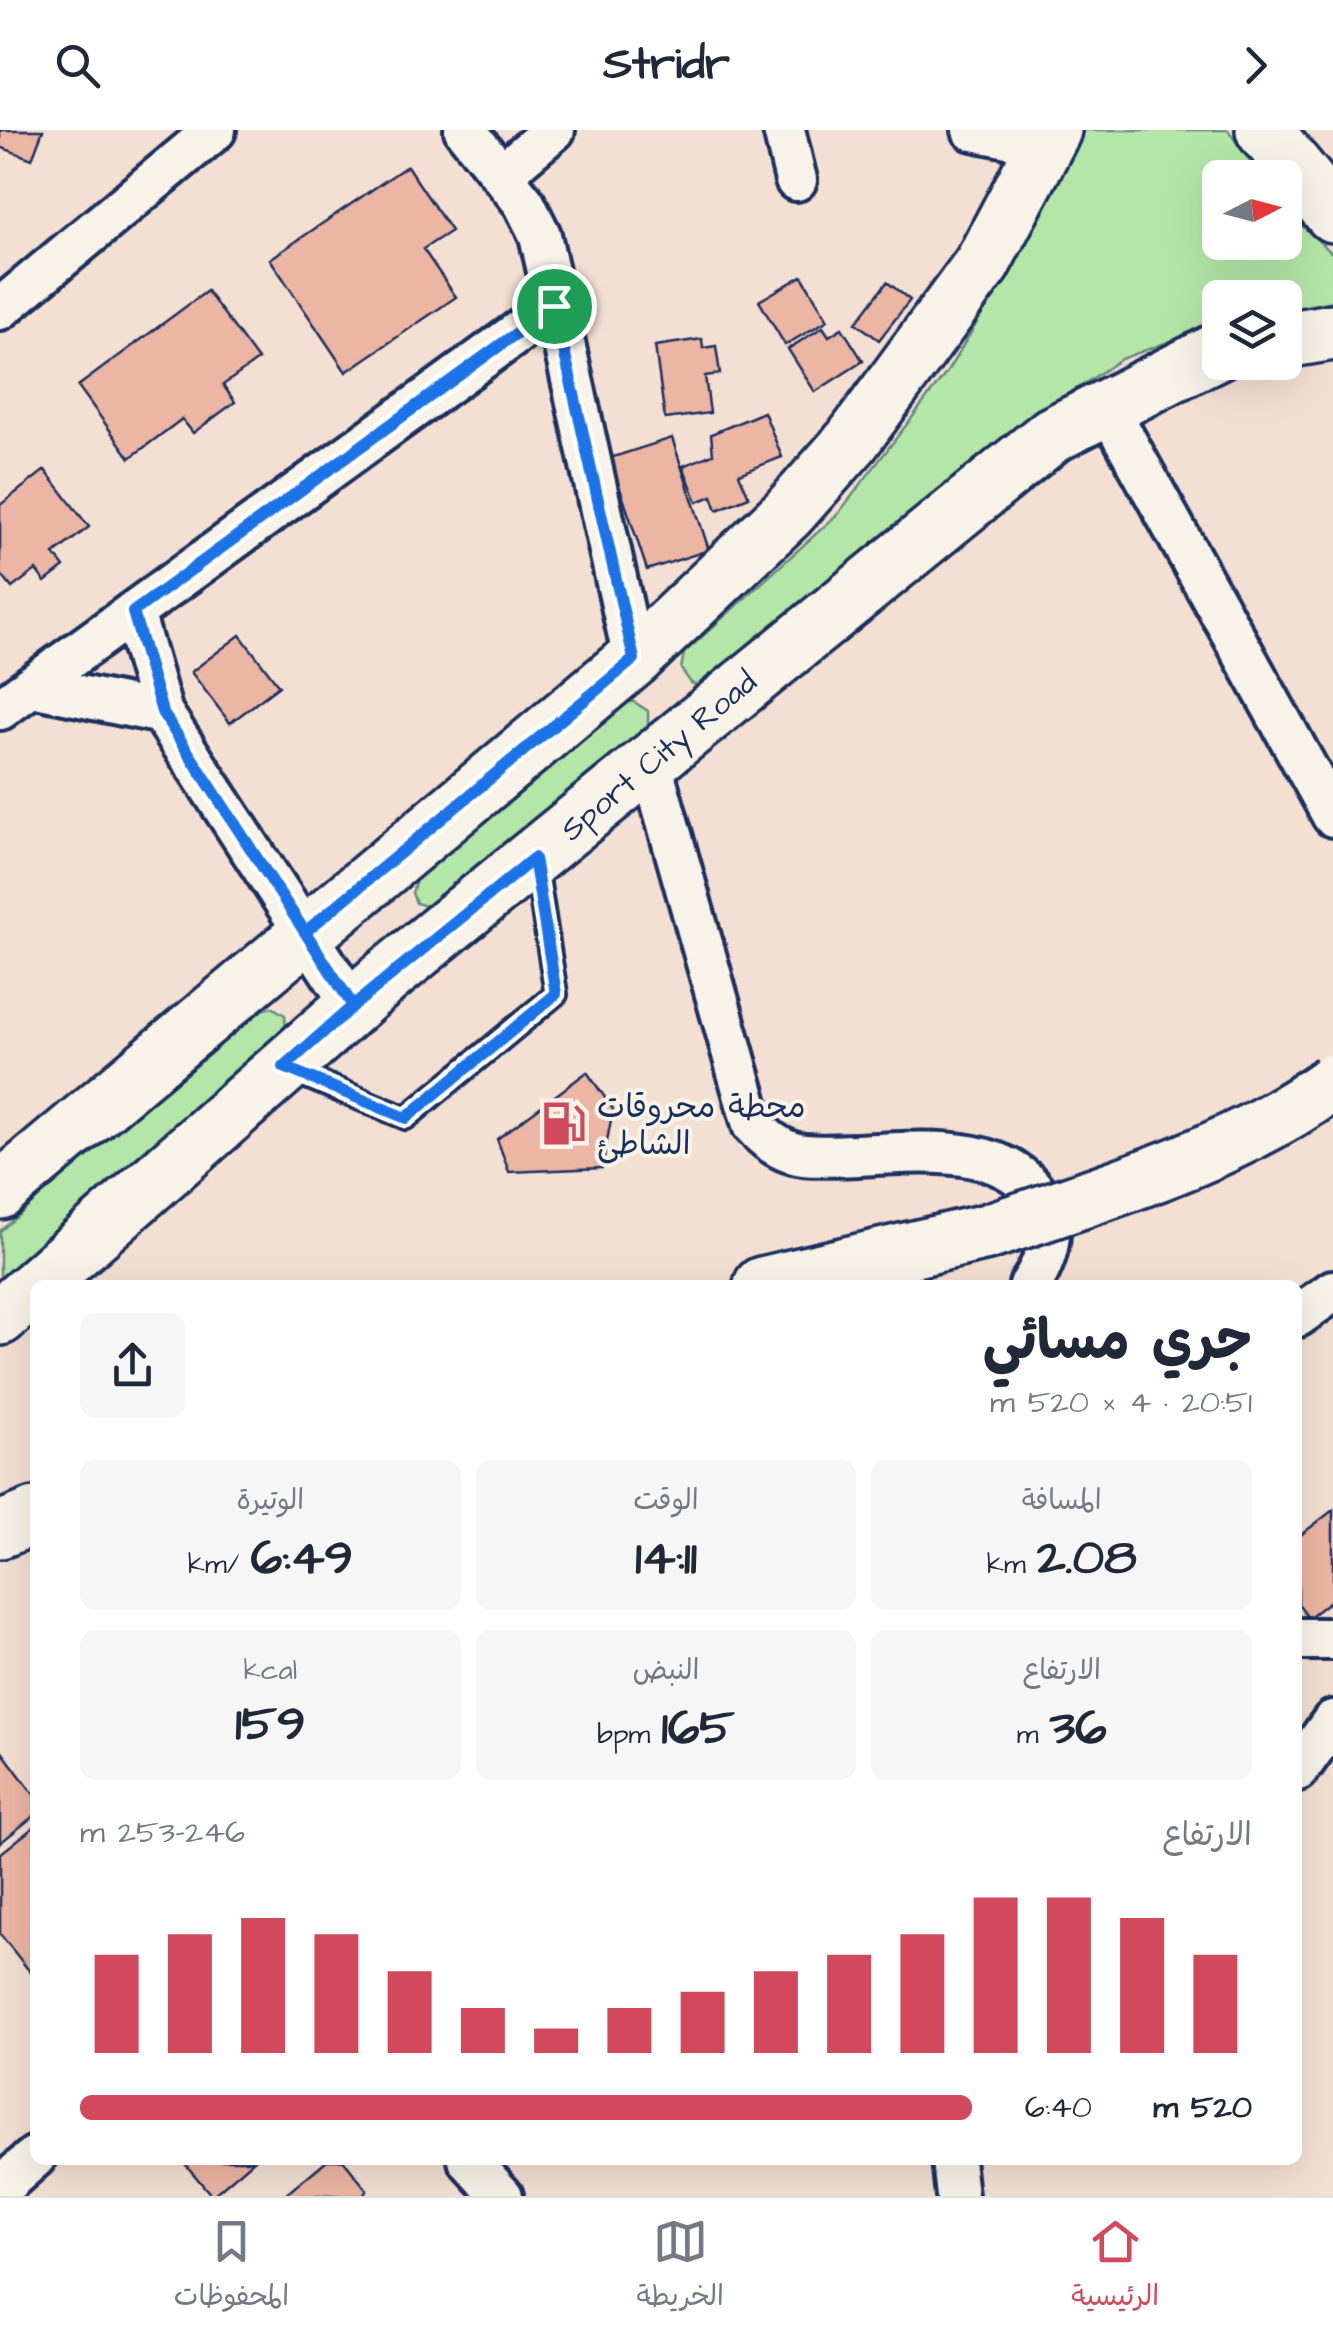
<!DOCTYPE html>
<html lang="ar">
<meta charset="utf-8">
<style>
body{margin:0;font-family:"Architects Daughter","Playpen Sans Arabic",sans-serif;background:#f6f6f7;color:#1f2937;direction:rtl;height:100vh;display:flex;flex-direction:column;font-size:38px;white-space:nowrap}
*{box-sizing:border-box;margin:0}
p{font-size:32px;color:#747a83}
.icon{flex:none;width:55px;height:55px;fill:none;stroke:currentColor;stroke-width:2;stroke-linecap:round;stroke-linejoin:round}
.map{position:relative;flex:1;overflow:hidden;direction:ltr}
.panel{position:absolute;left:30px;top:1150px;width:1272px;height:885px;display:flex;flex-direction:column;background:#fff;border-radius:15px;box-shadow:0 10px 40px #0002;direction:rtl}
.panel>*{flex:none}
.needle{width:65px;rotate:84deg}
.controls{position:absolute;left:1202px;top:30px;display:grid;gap:20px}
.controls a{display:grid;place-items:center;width:100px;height:100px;border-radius:15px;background:#fff;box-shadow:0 10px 40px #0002;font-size:50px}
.pin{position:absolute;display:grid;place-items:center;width:85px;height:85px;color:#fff;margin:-42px;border:5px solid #fff;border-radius:50%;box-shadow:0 2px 10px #0007}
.round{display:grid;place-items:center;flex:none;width:105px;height:105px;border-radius:15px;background:#f6f6f7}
.headline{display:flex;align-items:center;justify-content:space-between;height:170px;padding:0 50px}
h1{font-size:55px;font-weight:700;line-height:75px}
.stats{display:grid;grid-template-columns:repeat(3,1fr);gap:15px;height:170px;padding:10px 50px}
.stats div{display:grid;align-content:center;border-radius:15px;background:#f6f6f7;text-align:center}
.stats b{font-size:50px;font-weight:700}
.stats small{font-size:28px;font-weight:400}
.stats p{font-size:28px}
.chart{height:280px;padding:20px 50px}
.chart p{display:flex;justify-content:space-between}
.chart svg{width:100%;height:180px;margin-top:10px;stroke:#d1495b;stroke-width:6}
ul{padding:0 50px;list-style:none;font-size:32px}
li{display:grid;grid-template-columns:160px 120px 1fr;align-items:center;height:75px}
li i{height:25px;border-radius:12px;background:#d1495b}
header{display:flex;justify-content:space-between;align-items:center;height:130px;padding:0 50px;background:#fff;font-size:45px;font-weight:700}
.tab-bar{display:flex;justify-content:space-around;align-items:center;height:140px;border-top:2px solid #e0e1e3;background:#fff;font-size:28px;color:#747a83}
.tab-bar a{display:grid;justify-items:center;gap:5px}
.tab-bar .on{color:#d1495b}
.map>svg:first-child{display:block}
.green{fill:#b4e6a7;stroke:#688a82;stroke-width:2.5}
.building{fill:#edb5a3;stroke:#1b2f5e;stroke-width:2.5}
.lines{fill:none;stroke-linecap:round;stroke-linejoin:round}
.lane-casing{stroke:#1b2f5e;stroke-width:28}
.street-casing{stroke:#1b2f5e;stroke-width:48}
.secondary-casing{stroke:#1b2f5e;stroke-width:62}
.primary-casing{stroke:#1b2f5e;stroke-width:62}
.lane{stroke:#f7f3e8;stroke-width:20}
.street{stroke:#f7f3e8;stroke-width:40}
.secondary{stroke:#f7f3e8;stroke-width:55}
.primary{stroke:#f7f3e8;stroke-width:55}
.secondary-bridge-casing{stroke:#1b2f5e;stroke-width:62;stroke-linecap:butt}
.secondary-bridge{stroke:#f7f3e8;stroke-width:55}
.route-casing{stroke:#fff;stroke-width:20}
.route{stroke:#1a73e8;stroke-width:12}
.labels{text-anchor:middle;stroke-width:8;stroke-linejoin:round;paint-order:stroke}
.street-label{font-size:32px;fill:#1b2f5e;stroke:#f7f3e8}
.poi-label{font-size:32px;fill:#1b2f5e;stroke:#f7f3e8;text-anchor:start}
</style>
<header><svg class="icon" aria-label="forward" viewBox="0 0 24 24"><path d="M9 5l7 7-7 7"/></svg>Stridr<svg class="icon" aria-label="search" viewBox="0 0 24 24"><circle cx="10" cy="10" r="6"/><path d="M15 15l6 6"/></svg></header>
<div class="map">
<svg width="1333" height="2066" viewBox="0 0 1333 2066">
<rect width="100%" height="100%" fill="#f4e0d3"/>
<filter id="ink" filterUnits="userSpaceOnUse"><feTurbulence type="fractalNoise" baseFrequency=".01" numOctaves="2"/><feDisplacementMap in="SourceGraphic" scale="20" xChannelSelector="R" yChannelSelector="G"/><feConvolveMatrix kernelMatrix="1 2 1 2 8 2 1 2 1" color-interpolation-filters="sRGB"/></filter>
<g filter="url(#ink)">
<path class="green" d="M1081 0H1228L1261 47 1220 48V112H1285V80L1333 124V171L1285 180V168H1220V193L1121 229 1036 286 702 558 691 553 681 539 684 523 838 384 947 242 1041 87Z
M623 572H634L648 581V601L436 779 416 773 412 763 416 750Z
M272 877 285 885 286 908 0 1149V1101L256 881Z"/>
<path class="building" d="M0 0H43L32 29 0 17Z
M407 36 451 101 423 119 456 167 346 242 270 129Z
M802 146 828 190 785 215 759 171Z
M887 152 910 170 879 210 856 193Z
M207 161 258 230 223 255 235 272 193 303 182 289 130 328 78 256Z
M823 197 829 206 842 198 863 231 815 262 788 219Z
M702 209 703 218 716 216 720 244 705 246 710 283 665 289 655 216Z
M764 282 782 327 739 344 749 367 717 380 712 366 697 372 683 336 713 324 711 304Z
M672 308 709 420 647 440 610 328Z
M45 340 89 397 54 424 64 437 45 452 36 440 12 458 0 443V375Z
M240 505 279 556 230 593 191 542Z
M587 942 613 979 602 1038 509 1042 497 1009Z
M1333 1380V1469L1308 1488 1298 1474V1407Z
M0 1619 35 1666V1685L0 1713Z
M35 1696V1848L0 1804V1724Z
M182 2030H254L212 2066Z
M327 2030H343L367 2060 363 2066H284Z"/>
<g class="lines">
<defs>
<path id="lane" d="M290 940 406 988 556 864 536 735"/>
<path id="street" d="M465 0 524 73 540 105 634 529
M784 0 796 50
M973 0 1047 15
M502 44 554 0
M0 179 215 0
M1107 277 1333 686
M133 482 162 583 353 876
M31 556 162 583
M0 579 554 176
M651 634 753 995C767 1011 783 1023 804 1025 877 1032 1004 995 1044 1076 1056 1101 1045 1134 1030 1155
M1298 1186 1333 1161
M1298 1509H1333
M1298 1640 1333 1591
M469 2030 502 2066
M953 2030 957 2066
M0 2058 35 2027"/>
<path id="secondary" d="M1264 0 1333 84
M762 1155 987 1102
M0 1400 35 1386"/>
<path id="primary" d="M1285 210 1333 202
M0 1061 634 529 788 383 852 311 982 134 1053 0
M37 1155 387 846 1052 305 1220 220
M0 1187 35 1157"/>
</defs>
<use href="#lane" class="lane-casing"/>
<use href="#street" class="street-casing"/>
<use href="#secondary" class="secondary-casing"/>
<use href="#primary" class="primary-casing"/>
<use href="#lane" class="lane"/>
<use href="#street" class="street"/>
<use href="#secondary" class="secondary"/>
<use href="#primary" class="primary"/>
<defs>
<path id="secondary-bridge" d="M987 1102C1100 1064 1236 1024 1333 952"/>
</defs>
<use href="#secondary-bridge" class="secondary-bridge-casing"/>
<use href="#secondary-bridge" class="secondary-bridge"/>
</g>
</g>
<g class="lines" filter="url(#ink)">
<defs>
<path id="route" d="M554 176 634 529 305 802 353 876 284 937 406 988 556 864 534 728 353 876 162 582 133 482 554 176"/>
</defs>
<use href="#route" class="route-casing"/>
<use href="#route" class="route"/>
</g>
<defs>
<symbol id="fuel-bare" viewBox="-9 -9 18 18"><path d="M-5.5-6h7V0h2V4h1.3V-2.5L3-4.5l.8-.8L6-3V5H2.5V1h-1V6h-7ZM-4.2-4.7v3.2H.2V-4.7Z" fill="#d1495b" stroke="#f7f3e8" stroke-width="2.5" paint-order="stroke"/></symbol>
</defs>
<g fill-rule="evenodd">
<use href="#fuel-bare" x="532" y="962" width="63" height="63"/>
</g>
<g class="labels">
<g class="street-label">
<text transform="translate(658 625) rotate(-40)" y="11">Sport City Road</text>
</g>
<g class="poi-label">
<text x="597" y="987">محطة محروقات<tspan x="597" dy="37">الشاطئ</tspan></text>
</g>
</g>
</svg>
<div class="controls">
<a><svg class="needle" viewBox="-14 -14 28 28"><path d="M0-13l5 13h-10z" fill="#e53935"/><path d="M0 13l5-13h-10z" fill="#747a83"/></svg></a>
<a><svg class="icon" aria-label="layers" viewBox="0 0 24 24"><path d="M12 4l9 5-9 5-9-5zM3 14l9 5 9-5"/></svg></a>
</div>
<div class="pin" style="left:554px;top:176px;background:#1e9e55"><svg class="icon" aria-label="arrive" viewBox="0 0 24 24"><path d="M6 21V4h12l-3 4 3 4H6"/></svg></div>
<section class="panel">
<div class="headline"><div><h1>جري مسائي</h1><p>20:51 · 4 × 520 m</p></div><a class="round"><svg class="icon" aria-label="share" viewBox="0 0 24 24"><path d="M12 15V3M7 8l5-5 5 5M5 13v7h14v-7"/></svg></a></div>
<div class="stats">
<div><p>المسافة</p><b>2.08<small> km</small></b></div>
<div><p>الوقت</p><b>14:11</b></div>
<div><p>الوتيرة</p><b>6:49<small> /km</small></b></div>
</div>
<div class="stats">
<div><p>الارتفاع</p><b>36<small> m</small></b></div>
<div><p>النبض</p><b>165<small> bpm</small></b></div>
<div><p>kcal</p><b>159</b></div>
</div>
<div class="chart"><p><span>الارتفاع</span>246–253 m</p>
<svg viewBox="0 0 160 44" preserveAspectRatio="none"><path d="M5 44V20M15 44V15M25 44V11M35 44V15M45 44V24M55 44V33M65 44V38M75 44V33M85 44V29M95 44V24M105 44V20M115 44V15M125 44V6M135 44V6M145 44V11M155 44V20"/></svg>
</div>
<ul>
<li><b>520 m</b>6:40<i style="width:100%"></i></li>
</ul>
</section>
</div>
<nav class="tab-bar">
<a class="on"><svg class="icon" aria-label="home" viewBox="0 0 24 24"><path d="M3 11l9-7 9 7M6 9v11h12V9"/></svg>الرئيسية</a>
<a><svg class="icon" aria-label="map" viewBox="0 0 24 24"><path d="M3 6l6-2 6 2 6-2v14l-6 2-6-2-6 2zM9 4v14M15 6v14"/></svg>الخريطة</a>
<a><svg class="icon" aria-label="saved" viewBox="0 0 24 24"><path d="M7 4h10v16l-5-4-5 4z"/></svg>المحفوظات</a>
</nav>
